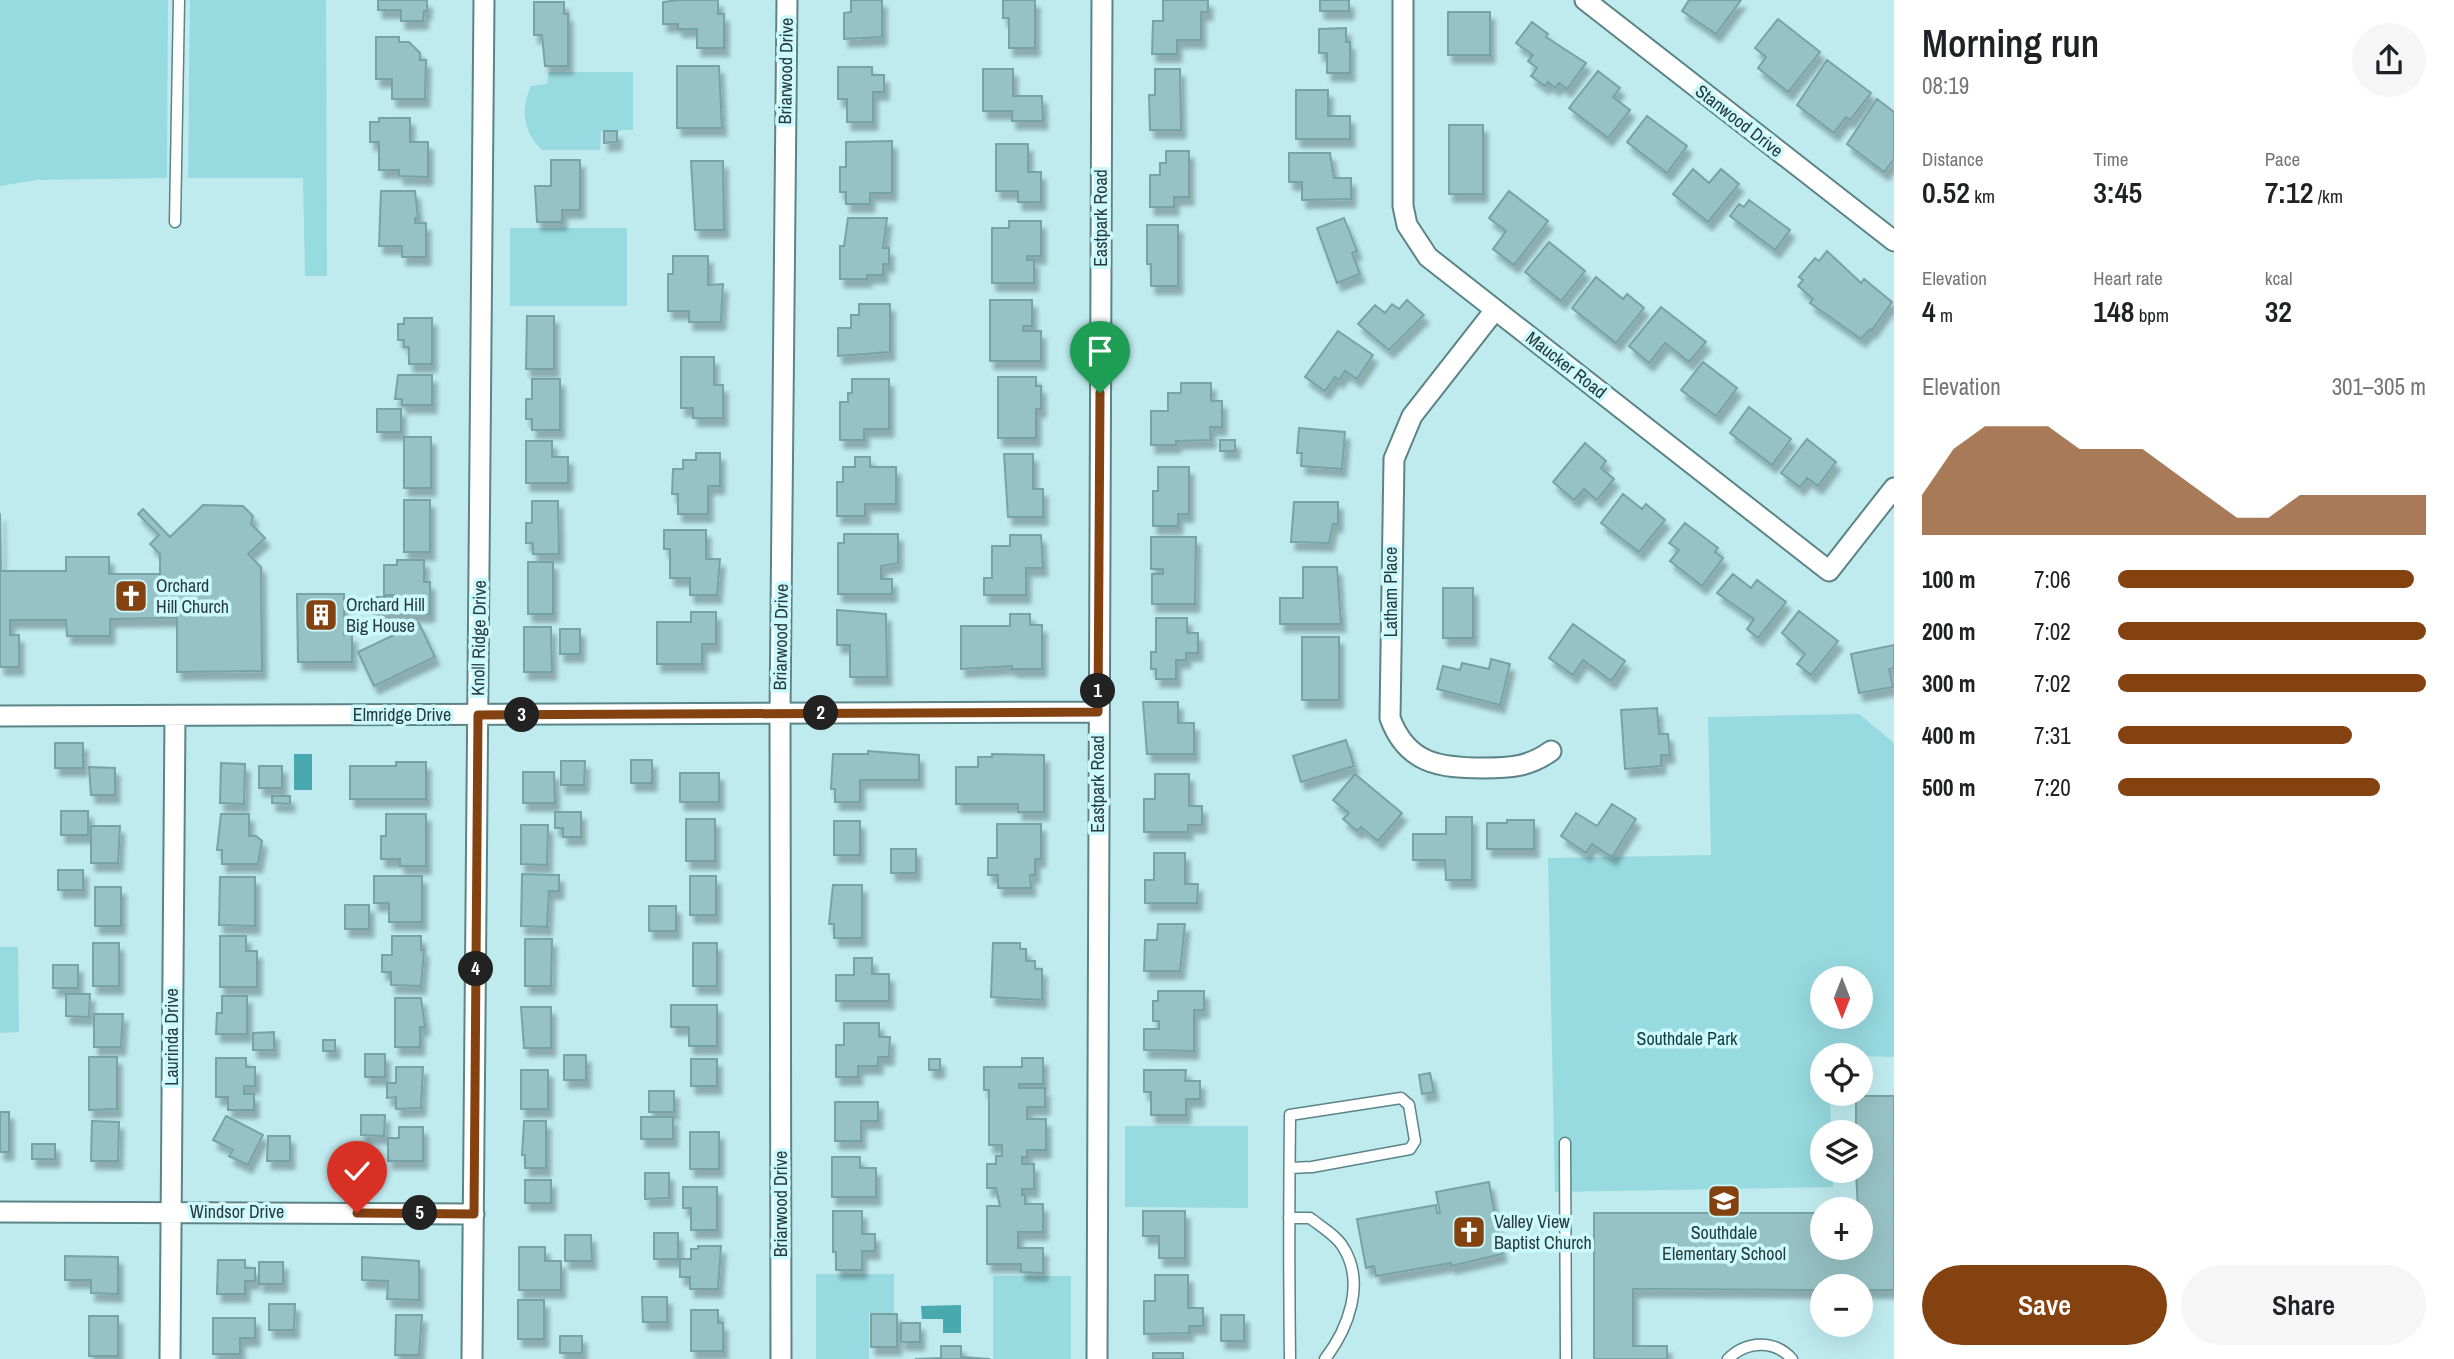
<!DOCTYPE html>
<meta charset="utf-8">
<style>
body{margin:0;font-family:"Archivo Narrow",sans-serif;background:#f6f6f6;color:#202124;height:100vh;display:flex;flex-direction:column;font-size:26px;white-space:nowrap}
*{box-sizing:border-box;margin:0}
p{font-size:23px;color:#757577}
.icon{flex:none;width:38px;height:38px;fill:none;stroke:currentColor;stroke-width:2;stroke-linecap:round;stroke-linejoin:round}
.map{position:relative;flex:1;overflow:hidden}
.side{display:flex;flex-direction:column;background:#fff;width:560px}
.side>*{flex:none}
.needle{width:46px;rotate:180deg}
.buttons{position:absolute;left:1810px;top:966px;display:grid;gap:14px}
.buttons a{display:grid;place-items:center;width:63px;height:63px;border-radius:50%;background:#fff;box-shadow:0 7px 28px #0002;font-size:35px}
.pin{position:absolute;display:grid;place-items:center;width:60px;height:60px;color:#fff;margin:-72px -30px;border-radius:50% 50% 50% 0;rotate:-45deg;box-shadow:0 0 7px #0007}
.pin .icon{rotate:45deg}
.km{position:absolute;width:35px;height:35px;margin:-18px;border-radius:50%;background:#222;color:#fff;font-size:19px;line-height:35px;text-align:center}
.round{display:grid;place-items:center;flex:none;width:74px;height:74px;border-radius:37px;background:#f6f6f6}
.headline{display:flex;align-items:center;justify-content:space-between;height:119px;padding:0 28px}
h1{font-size:38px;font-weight:600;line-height:52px}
.stats{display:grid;grid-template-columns:repeat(3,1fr);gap:10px;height:119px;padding:7px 28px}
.stats div{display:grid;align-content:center}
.stats b{font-size:30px;font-weight:600}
.stats small{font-size:19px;font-weight:400}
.stats p{font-size:19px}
.chart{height:196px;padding:14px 28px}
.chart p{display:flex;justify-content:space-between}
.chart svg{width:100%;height:126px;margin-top:7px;fill:#844211;opacity:.7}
.primary-button{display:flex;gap:14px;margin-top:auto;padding:14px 28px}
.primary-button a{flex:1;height:80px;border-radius:42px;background:#844211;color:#fff;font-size:28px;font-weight:600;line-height:80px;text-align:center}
.primary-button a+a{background:#f6f6f6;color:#202124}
ul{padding:0 28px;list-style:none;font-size:23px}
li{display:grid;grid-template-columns:112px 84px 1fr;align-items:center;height:52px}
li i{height:18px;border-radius:9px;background:#844211}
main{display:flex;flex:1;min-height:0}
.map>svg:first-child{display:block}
.green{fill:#97dadf;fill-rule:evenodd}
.water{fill:#48a9af}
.building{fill:#97c2c5;stroke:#78a3a6;stroke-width:2;filter:url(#shadow)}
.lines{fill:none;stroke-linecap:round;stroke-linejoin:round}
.lane-casing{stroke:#5b8487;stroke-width:13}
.street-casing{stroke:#5b8487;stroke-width:23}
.lane{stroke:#fff;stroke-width:10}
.street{stroke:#fff;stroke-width:19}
.route-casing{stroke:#fff;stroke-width:14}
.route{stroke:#844211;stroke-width:9}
.labels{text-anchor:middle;stroke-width:7;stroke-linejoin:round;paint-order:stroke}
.street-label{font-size:18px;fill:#293a3c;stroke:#ccf9fc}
.poi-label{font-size:18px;fill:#293a3c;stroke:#ccf9fc;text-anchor:start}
.park-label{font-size:18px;fill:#103d40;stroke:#ccf9fc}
</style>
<main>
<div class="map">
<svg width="1894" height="1359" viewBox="0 0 1894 1359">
<defs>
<filter id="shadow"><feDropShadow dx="4.5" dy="8" stdDeviation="2" flood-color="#0004"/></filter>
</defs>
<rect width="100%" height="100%" fill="#bfebef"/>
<path class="green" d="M0 0H168L167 178 37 180 0 186Z
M190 0H326L327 276H305L303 178H188Z
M549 72H633V130L601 131 600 150H542C523 132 520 109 531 86L547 84Z
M510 228H627V306H510Z
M1859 714 1894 743V1057L1822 1055V1094H1830L1831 1132H1822V1171H1833V1187L1555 1192 1548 858 1711 855 1708 717ZM1822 978H1860V1017H1822Z
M0 947H18L19 1032 0 1033Z
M1125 1126H1248V1208L1125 1207Z
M816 1274H894V1313H869V1359H816Z
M993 1276H1071V1359H993Z"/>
<path class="water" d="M294 754H312V790H294Z
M961 1305V1333H943V1319H922L921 1306Z"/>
<path class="building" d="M378 0H427V11H424L423 21H401V10H378Z
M677 0H718V14H724V48H697V29H678V24H663V2Z
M851 0H882V37L844 39V13L851 12Z
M1003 0H1035V48H1009V18H1003Z
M1163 0H1208V12H1201V40H1177V54H1152L1153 21H1163Z
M1320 0H1349V11H1320Z
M1689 0H1741L1716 34 1682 11Z
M534 2H564V14H568V66H545L542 35H534Z
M1448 12H1490V55H1448Z
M1778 19 1820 52 1788 92 1758 68 1766 57 1755 48Z
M1532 22 1548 34 1546 37 1586 63 1567 89 1559 83 1555 88 1548 82 1545 86 1531 76 1537 68 1528 61 1533 55 1516 43Z
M1346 28V42H1350V73H1327V53H1319V29Z
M376 37H399V42H409L420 53V60H426L425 99H392V79H376Z
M1827 60 1871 93 1850 120 1846 117 1834 133 1797 105Z
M677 66H719L722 128H677Z
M838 67H872V75H884V92H873V122H847V99H838Z
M983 69H1013V96H1042L1043 121H1012V111H983Z
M1155 69H1180L1181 130H1150L1149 95H1155Z
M1598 71 1620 88 1613 97 1630 110 1608 138 1569 108Z
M1296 90H1328V116H1350V139H1296Z
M1877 99 1894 112V159L1884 172 1847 144Z
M1647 116 1687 146 1667 173 1627 142Z
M379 118H410V142H428V177L399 176V170H379V142H370V122H379Z
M1449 125H1483V194H1449Z
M604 131H617V142L604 143Z
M892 141V193H870V204H846V192H840V167H846V142Z
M996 144H1028V172H1041V202H1018V191H996Z
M1166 151H1189V197H1174V207H1150V175H1160V163H1166Z
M1289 153H1330L1334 178H1351V199L1302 200V182H1289Z
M551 160H580V210H562V222H537L535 186H551Z
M691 161H723L724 230H695Z
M1693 169 1709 183 1721 169 1739 184 1708 222 1673 194Z
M381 191H415L418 218H415V223H426V257H402V246H379Z
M1509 191 1548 221 1514 265 1493 249 1506 231 1489 218Z
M1749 200 1790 230 1775 250 1730 216 1739 204 1744 207Z
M848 218H887L883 248H889V264H883V275H867V279H840V246H844Z
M1344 218 1357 251 1352 253 1360 274 1337 283 1317 228Z
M1009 221H1041V256H1027V260H1034V283H992V228H1009Z
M1147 225H1178V286H1151V264H1147Z
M1549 242 1585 271 1561 301 1525 272Z
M1827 251 1861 283 1864 279 1892 302 1872 330 1870 329 1861 339 1810 303 1813 299 1798 286 1803 280 1799 277 1815 258 1819 261Z
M673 256H708V285L723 284 721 322H689V311H668V274H673Z
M1596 277 1623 299 1627 294 1644 308 1616 343 1572 308Z
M990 300H1032V326H1023V331H1041V361H990Z
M1407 300 1424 315 1389 350 1358 324 1375 305 1385 313 1392 304 1399 309Z
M859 304H890V352L838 356V328H851V315H859Z
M1661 307 1706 342 1689 362 1665 343 1649 363 1629 346Z
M527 316H554V369H526Z
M404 318H432V364H409V347H404V340H398V324H404Z
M1338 331 1373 355 1357 379 1345 371 1339 380 1335 377 1325 391 1305 377Z
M681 357H714V385H723V418H693V408H681Z
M1703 362 1737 388 1716 416 1681 390Z
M398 375H432V405H402V399H395Z
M998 377H1036V386H1041V409H1036V438H998Z
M532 379H560V430H532V419H526V399H532Z
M852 379H889V429H864V440H840V402H848V393H852Z
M1181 383H1211V401H1222V427H1210L1211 440 1176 441V445H1151V411H1168V393H1181Z
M1749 407 1791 439 1772 465 1730 433Z
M377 409H401V432H377Z
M1299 428 1345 432 1342 469 1301 466 1302 453H1297Z
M404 437H431V488H404Z
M1807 439 1836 462 1818 486 1807 478 1800 487 1781 473Z
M1220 440H1235V451H1220Z
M526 441H552V457H568V483H526Z
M1585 443 1606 461 1601 468 1614 479 1597 500 1584 489 1574 500 1553 482Z
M696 453H720V486H708V514H678V494H672L673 469H683V460H696Z
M1004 454H1033V489H1043V517H1008Z
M855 457H870V467H896V504H865V516H837V482H843V467H855Z
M1158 467H1189V514H1178V526H1153V491H1158Z
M1623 494 1642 509 1646 504 1665 520 1639 552 1601 523Z
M404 500H430V552H404Z
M532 501H558L559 554H533V543H526V523H532Z
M1294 502H1338V524H1333L1329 543 1291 542Z
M203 505 243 506 253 516 251 524 265 538 248 554 261 567 262 671 177 672V618L110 619V636H67L66 620H10V635H19V667H0V513L1 571H66V557H109V574H160V554L150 544 159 535 138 514 143 509 170 537Z
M1685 523 1718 548 1715 552 1723 558 1702 586 1670 561 1679 550 1669 543Z
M664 530H706V559H720L717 595H690V578H670V549H664Z
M844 534H898V563L881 566V579H892V594H838V543H844Z
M1010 535H1041L1043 568H1026V595H984V578H992V546H1010Z
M1151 537H1196L1195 604H1152V574H1163V569H1151Z
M397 560H424V582H430V614H373V597H398V595H384V565H397Z
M528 562H553V614H528Z
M1303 567H1337L1341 624H1280V598H1303Z
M1733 574 1751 588 1757 580 1786 602 1758 638 1747 629 1754 619 1717 593Z
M1443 588H1473V638H1443Z
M297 594H344V635H352V662H298Z
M837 610 886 614 887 677H850V645H837Z
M1799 611 1838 641 1811 675 1797 664 1805 654 1782 633Z
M691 612H716V644H702V664H657V622H691Z
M1010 614H1030V625H1042V669H1012V666L961 669V626H1010Z
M1156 618H1187V633H1198V653H1186V660H1176V679H1156V669H1151V652H1156Z
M419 623 435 657 374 686 358 652Z
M1573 624 1625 661 1611 681 1583 660 1573 675 1549 658Z
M524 627H551L552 672H524Z
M560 629H580V654H560Z
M1302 637H1339V700H1302Z
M1894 645V668L1889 669 1893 687 1859 693 1851 654Z
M1491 659 1510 664 1500 705 1437 689 1443 666 1460 670 1462 663 1489 669Z
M1143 702H1178V723H1194V754H1147Z
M1657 708 1659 734H1668L1670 755H1661V766L1625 769 1621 710Z
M1346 740 1354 766 1301 782 1293 756Z
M55 743H83V768H55Z
M868 751 919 755V780H860V802H835V789H831L833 754H868Z
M992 754 1044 755V812H1018V804H956V767H978V757H992Z
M631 760H652V783H631Z
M561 761H585L584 785H561Z
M396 762H426V799H350V766H396Z
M221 763 245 764 244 804 220 803Z
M259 766H282V788H259Z
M89 767 115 768V795H91Z
M523 772H554L555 803H523Z
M680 773H719V802H680Z
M1155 774H1189V806H1202V825H1188V832H1144V799H1155Z
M1355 774 1402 813 1378 841 1361 827 1357 831 1343 819 1349 813 1333 800Z
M272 796H290V804L272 803Z
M1612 804 1636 819 1612 857 1592 844 1586 853 1561 836 1576 813 1597 826Z
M61 811H88V835H61Z
M555 812H581V837H563V828H555Z
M221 814H249V836H256L262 841 258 864H222V850H217Z
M386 814H426V866H400V859H381V836H386Z
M1446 817H1472V880H1446L1445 860H1413V834H1446Z
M686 819H715V861H686Z
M1507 820H1534V849H1487V823H1507Z
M834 821H860V855H834Z
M997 824H1041V859H1035V875H1030L1031 888H998V875H988V858H997Z
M521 825H548L547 865 521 864Z
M91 826H120L118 863H91Z
M891 849H916V873H891Z
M1154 853H1185V884H1198L1197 903H1145V880H1154Z
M58 870H83V890H58Z
M522 874 559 875V891H549L547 927 521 926Z
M374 876H422V922H389V903H374Z
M690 876H716V915H690Z
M220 877H255V926L219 925Z
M833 885H862V938H834V924H829Z
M95 887H121V926H95Z
M345 905H369V929H345Z
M649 906H676V931H649Z
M1158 924H1185L1180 971H1144L1145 940H1157Z
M220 936H246V951H257V987H220Z
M392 936H421V950H424L421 986 391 985V972H382V955H392Z
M525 939H552L551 986H525Z
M93 943H119V986H93Z
M693 943H717V986H693Z
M993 943H1020V949H1026V961H1035V969H1042V1000L991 997Z
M854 958H872V974H889V1001H836V975H854Z
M53 965H78V988H53Z
M1158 991H1204V1010H1194V1051L1144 1050V1029H1159V1021H1153V1001H1158Z
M66 994H90L89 1017 66 1016Z
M222 996H247V1034H216L217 1013H222Z
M395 998H421L425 1027H420V1047H395Z
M671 1005H717V1046H689V1027H671Z
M521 1007H551V1048H524Z
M94 1014H123L121 1047H94Z
M844 1023H879V1037H890L889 1057H878V1066H858V1077H836V1045H844Z
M274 1032V1050H253V1033Z
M323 1040H335V1051H323Z
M365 1054H385V1077H365Z
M564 1055H586V1080H564Z
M89 1057H117V1109L89 1110Z
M216 1058H246V1067H255V1086H244V1094H254V1110H228V1097H216Z
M1022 1058H1043V1084H1019V1088H1045V1107H1027V1119H1046V1150H1027V1157H1022V1164H1034V1189H1022V1195H1025V1204H1043V1232H1018V1248H1043V1273L1021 1272V1264H987V1206H1000L996 1188H987V1164H996V1156H1002V1145H989V1090H984V1067H1022Z
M691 1059H717V1086H691Z
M929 1059H940V1070H929Z
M396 1067H423L421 1108 396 1109V1097L387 1098V1083H396Z
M521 1070H548V1109H521Z
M1144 1070H1186L1185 1081H1200V1099H1186V1115H1151V1092H1144Z
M1430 1073 1434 1092 1422 1094 1419 1075Z
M649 1091H674V1112H649Z
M1856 1096H1894V1290H1860V1286H1822V1290L1633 1289V1346H1667V1359H1594V1213H1822V1248H1860L1856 1171H1860V1132H1856Z
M835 1102H878V1121H861V1141H835Z
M0 1112H9V1152H0Z
M361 1115H385L384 1136 361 1135Z
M226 1116 263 1135 248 1165 229 1156 233 1150 213 1140Z
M641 1117H673V1139H641Z
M92 1121 119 1122 118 1161H91Z
M524 1121H546V1168H525V1155H522Z
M399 1127H423V1161H388V1138H399Z
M690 1132H719V1169H690Z
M268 1136H290V1161H267Z
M32 1144H55V1159H32Z
M832 1157H860V1168H876V1197H832Z
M645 1173H669V1198L645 1199Z
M525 1180H551V1203H525Z
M1489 1182 1502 1254 1451 1266V1263L1376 1276 1374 1266 1366 1268 1357 1219 1436 1205 1437 1213H1440L1436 1192Z
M683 1187H717V1230H691V1208H683Z
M833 1211H862V1234H875V1251H862V1270H836V1252H833Z
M1143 1211H1185V1258H1159V1236H1143Z
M654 1233H678V1259H654Z
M565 1235H591L592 1261H565Z
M698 1246H721L718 1289H690V1277H680V1259H691V1249H698Z
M519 1247H545V1261H561V1290H519Z
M65 1256 118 1257V1294L91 1293V1280H65Z
M362 1257 419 1261V1300L387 1299 388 1281 362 1280Z
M218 1260H245V1268H255V1281H245V1294H217Z
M259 1262H283V1284H259Z
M1155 1275H1188V1308H1203V1326H1189V1333L1144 1334V1301H1155Z
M642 1297H667V1322H643Z
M518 1300H544V1339H518Z
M269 1304H295L294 1330H269Z
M691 1310H718V1323H723V1351H691Z
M871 1314H897V1347H871Z
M396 1315H422L419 1355H395Z
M1221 1315H1244V1341H1221Z
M89 1316H118V1356H89Z
M213 1318H255V1338H240V1354H213Z
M901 1323H920V1342H901Z
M560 1336H582V1353H560Z
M941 1346H961V1357L990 1359H915L941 1358Z
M1153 1353H1183V1359H1153Z"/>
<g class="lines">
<defs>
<path id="lane" d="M175 222 179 0
M1565 1143 1566 1359
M1289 1218H1310C1320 1226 1337 1236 1343 1247 1366 1283 1348 1329 1325 1359
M1290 1359C1289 1278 1289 1197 1290 1115L1401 1098 1409 1105 1415 1141 1410 1149 1312 1167 1290 1168
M1728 1359C1746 1341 1774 1339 1792 1359"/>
<path id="street" d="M1403 0V206L1407 225 1428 257 1829 571 1894 488
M1585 0 1894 241
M1495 310 1412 416 1394 459 1390 718C1407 764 1440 768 1483 768 1510 768 1529 767 1551 751
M0 716 1099 712
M0 1212 474 1214
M170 1359 175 716
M472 1359 484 0
M781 1359 780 713 787 0
M1097 1359 1102 0"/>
</defs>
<use href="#lane" class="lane-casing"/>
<use href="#street" class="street-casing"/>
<use href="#lane" class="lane"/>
<use href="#street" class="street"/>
</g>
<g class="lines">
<defs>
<path id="route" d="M357 1213 474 1214 478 715 1098 712 1100 393"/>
</defs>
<use href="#route" class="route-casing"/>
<use href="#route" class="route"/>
</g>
<defs>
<symbol id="church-square" viewBox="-11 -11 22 22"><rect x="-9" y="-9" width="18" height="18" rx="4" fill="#844211" stroke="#ccf9fc"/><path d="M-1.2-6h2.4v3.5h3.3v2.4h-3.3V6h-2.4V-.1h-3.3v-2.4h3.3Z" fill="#fff"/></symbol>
<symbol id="building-square" viewBox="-11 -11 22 22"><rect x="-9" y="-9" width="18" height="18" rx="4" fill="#844211" stroke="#ccf9fc"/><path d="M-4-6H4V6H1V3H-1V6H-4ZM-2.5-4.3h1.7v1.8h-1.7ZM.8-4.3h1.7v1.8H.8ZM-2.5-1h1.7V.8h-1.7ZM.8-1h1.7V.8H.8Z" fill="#fff"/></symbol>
<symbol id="school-square" viewBox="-11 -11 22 22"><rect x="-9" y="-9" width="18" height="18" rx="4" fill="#844211" stroke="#ccf9fc"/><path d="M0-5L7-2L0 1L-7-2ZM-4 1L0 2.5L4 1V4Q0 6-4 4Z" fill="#fff"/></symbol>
</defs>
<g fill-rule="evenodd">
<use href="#church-square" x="112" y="577" width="38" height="38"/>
<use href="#building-square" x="302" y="596" width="38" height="38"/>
<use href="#school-square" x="1705" y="1182" width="38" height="38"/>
<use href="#church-square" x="1450" y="1213" width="38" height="38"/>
</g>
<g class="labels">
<g class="street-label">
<text transform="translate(786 71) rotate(-89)" y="6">Briarwood Drive</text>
<text transform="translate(1739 121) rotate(38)" y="6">Stanwood Drive</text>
<text transform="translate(1101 218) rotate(-90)" y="6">Eastpark Road</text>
<text transform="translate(1566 365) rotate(38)" y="6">Maucker Road</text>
<text transform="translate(1391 592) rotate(-90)" y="6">Latham Place</text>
<text transform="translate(781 637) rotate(-89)" y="6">Briarwood Drive</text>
<text transform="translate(479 638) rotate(-89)" y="6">Knoll Ridge Drive</text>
<text x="402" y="721">Elmridge Drive</text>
<text transform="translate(1098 784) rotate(-90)" y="6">Eastpark Road</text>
<text transform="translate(172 1037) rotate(-90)" y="6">Laurinda Drive</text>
<text transform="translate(781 1204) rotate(-90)" y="6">Briarwood Drive</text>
<text x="237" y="1218">Windsor Drive</text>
</g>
<g class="poi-label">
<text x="156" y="592">Orchard<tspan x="156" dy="21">Hill Church</tspan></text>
<text x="346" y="611">Orchard Hill<tspan x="346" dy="21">Big House</tspan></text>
<text x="1494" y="1228">Valley View<tspan x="1494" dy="21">Baptist Church</tspan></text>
<text x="1724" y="1239" text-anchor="middle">Southdale<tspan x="1724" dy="21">Elementary School</tspan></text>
</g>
<g class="park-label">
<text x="1687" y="1045">Southdale Park</text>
</g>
</g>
</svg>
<div class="buttons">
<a><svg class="needle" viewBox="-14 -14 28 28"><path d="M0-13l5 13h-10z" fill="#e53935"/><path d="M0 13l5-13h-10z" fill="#757577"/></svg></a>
<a><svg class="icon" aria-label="locate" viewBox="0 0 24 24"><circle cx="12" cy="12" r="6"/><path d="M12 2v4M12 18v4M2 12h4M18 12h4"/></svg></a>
<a><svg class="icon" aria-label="layers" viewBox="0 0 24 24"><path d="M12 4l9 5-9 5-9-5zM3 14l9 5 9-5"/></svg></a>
<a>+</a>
<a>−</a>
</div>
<div class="pin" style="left:1100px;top:393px;background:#1e9e55"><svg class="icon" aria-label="arrive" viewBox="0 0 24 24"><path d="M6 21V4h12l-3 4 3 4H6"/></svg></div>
<div class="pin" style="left:357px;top:1213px;background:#d93025"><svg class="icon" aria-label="check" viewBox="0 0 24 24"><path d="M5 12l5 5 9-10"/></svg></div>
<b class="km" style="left:1098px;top:691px">1</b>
<b class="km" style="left:821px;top:713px">2</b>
<b class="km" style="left:522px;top:715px">3</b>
<b class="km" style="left:476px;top:969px">4</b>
<b class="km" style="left:420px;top:1213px">5</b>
</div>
<section class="side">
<div class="headline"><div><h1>Morning run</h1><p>08:19</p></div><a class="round"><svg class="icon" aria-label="share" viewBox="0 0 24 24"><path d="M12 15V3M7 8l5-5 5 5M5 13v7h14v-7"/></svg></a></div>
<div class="stats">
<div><p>Distance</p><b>0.52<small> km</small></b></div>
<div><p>Time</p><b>3:45</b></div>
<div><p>Pace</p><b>7:12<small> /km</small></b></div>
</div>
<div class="stats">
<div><p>Elevation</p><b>4<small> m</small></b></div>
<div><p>Heart rate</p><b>148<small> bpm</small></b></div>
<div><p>kcal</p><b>32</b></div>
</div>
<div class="chart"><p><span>Elevation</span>301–305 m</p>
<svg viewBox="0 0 160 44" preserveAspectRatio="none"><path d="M0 44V30L10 14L20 6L30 6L40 6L50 14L60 14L70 14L80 22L90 30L100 38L110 38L120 30L130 30L140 30L150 30L160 30V44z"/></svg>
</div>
<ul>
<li><b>100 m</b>7:06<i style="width:96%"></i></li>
<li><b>200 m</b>7:02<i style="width:100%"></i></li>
<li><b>300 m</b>7:02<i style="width:100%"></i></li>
<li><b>400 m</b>7:31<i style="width:76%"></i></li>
<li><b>500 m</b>7:20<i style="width:85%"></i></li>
</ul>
<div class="primary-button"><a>Save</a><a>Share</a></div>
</section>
</main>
